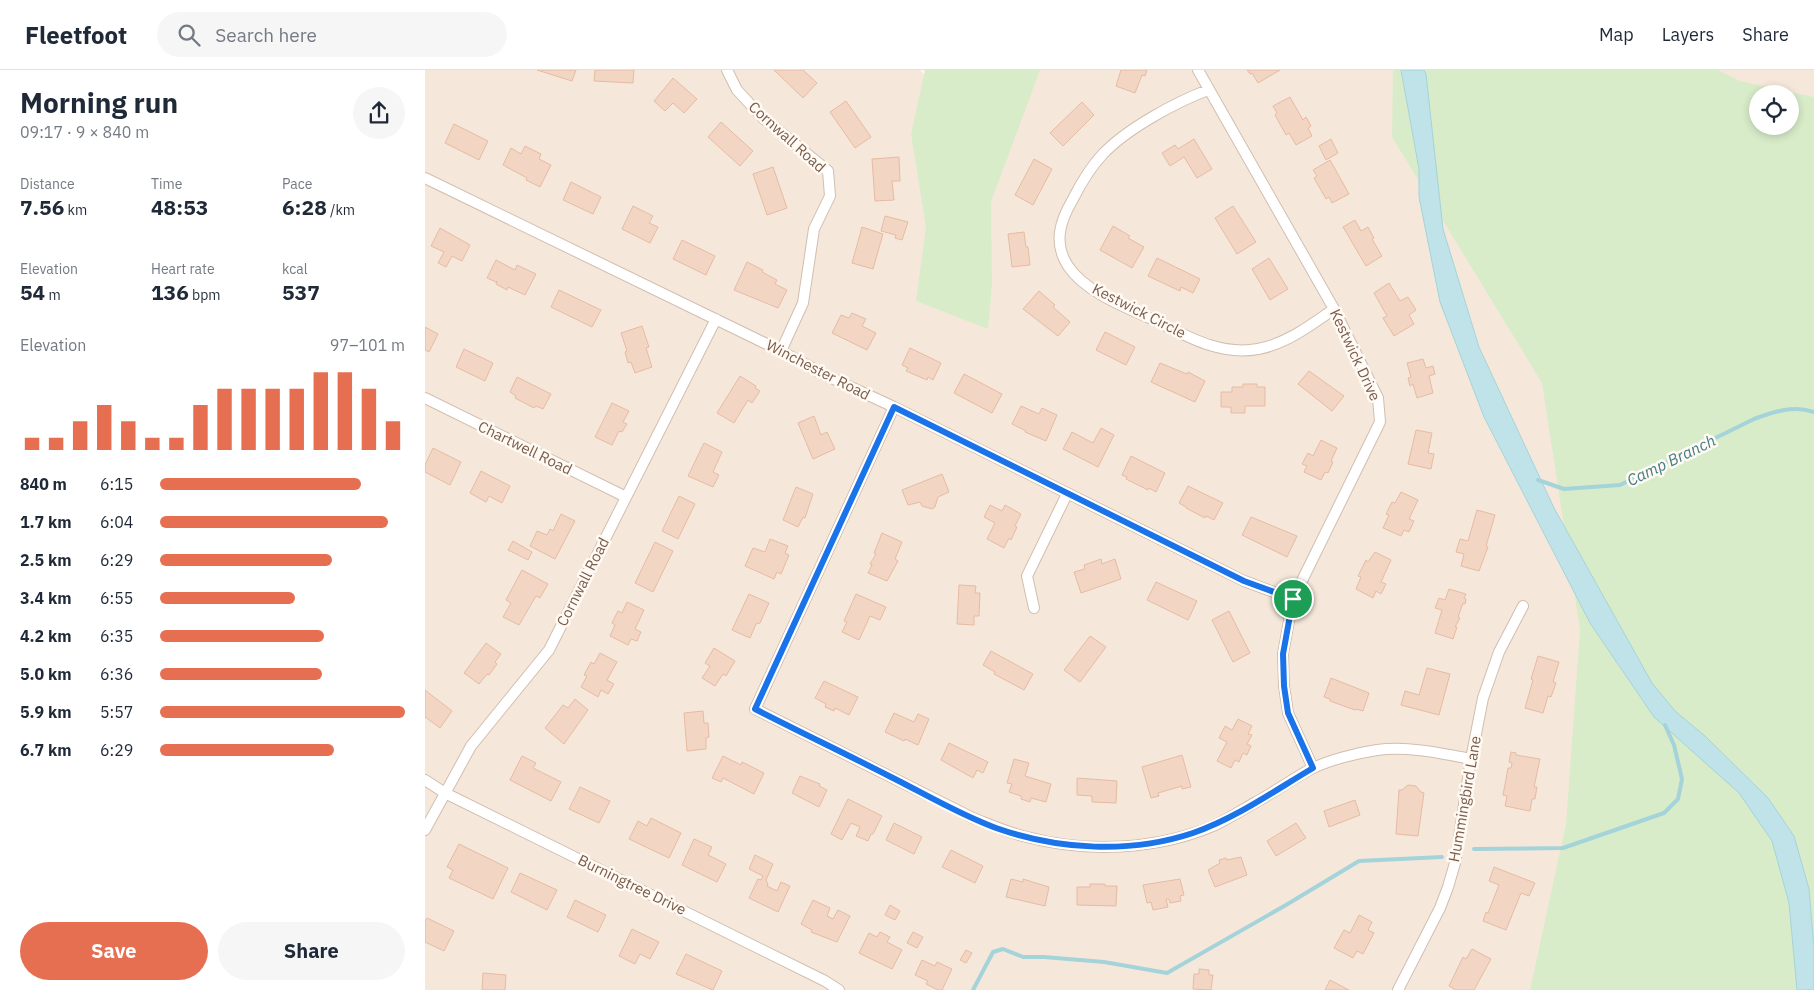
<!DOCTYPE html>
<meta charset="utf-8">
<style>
body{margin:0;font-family:"IBM Plex Sans",sans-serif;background:#f6f6f7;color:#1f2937;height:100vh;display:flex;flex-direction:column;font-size:19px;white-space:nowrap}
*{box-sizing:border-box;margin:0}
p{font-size:16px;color:#747a83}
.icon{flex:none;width:28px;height:28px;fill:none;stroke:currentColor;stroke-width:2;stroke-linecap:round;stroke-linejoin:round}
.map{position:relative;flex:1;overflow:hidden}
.drawer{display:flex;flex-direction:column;background:#fff;width:425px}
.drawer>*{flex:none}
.tools{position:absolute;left:1324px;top:15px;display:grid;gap:10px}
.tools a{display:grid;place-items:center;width:50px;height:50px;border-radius:50%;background:#fff;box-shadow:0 2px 8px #0003;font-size:25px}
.pin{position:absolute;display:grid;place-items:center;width:42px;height:42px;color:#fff;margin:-21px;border:2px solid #fff;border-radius:50%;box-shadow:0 1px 5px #0007}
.round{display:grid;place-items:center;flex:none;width:52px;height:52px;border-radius:26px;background:#f6f6f7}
.overview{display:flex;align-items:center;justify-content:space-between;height:85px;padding:0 20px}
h1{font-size:28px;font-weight:800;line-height:38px}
.stats{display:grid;grid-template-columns:repeat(3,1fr);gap:8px;height:85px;padding:5px 20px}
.stats div{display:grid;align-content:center}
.stats b{font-size:21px;font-weight:800}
.stats small{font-size:14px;font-weight:400}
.stats p{font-size:14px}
.chart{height:140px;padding:10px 20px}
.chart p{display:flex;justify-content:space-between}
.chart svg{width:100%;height:90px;margin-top:5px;stroke:#e76f51;stroke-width:6}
.button{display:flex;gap:10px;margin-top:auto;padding:10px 20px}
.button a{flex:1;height:58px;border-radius:30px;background:#e76f51;color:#fff;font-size:20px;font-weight:800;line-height:58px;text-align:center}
.button a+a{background:#f6f6f7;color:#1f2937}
ul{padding:0 20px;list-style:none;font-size:16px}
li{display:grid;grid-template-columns:80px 60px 1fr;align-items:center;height:38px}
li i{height:12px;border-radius:6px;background:#e76f51}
header{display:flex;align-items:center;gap:30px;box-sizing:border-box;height:70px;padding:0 25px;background:#fff;border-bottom:1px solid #e0e1e3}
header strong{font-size:24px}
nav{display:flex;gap:28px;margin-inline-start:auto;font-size:18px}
.search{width:350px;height:45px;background:#f6f6f7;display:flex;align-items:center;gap:12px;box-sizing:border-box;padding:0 18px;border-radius:28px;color:#747a83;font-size:19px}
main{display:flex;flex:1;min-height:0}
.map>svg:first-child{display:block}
.residential{fill:#f5e8da;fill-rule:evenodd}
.green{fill:#d8ecc9;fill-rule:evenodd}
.water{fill:#bfe3e8;stroke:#a5d3da}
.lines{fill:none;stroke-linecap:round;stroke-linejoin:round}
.stream{stroke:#a5d3da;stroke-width:4}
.building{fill:#f3d5c3;stroke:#e6bba3}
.street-casing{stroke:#d1beb0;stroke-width:12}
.street{stroke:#fff;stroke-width:10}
.route-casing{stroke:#fff;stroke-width:10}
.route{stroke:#1a73e8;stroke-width:6}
.labels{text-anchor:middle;stroke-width:5;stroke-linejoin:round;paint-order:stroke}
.street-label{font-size:15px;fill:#7a5c4d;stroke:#fffaf3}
.water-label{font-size:16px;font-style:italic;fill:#437c86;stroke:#fffaf3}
</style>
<header>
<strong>Fleetfoot</strong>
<div class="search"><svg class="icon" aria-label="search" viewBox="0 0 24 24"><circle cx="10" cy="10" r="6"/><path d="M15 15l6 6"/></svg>Search here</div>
<nav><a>Map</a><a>Layers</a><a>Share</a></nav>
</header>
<main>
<section class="drawer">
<div class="overview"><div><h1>Morning run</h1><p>09:17 · 9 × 840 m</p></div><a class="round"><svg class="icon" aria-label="share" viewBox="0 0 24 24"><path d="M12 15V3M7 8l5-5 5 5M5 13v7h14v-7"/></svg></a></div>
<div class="stats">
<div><p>Distance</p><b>7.56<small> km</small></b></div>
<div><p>Time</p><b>48:53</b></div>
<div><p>Pace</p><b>6:28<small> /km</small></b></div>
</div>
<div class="stats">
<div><p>Elevation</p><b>54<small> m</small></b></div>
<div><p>Heart rate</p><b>136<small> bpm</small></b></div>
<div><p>kcal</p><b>537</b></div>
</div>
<div class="chart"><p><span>Elevation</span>97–101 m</p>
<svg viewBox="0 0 160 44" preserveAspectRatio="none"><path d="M5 44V38M15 44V38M25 44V30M35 44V22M45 44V30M55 44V38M65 44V38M75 44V22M85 44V14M95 44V14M105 44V14M115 44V14M125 44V6M135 44V6M145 44V14M155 44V30"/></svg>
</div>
<ul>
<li><b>840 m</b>6:15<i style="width:82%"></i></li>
<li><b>1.7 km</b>6:04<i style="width:93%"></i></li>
<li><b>2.5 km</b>6:29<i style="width:70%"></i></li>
<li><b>3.4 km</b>6:55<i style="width:55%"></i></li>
<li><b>4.2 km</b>6:35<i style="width:67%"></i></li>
<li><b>5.0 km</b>6:36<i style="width:66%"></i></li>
<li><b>5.9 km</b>5:57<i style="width:100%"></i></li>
<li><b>6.7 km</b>6:29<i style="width:71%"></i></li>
</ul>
<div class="button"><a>Save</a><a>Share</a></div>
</section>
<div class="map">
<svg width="1389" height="920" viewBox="0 0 1389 920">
<rect width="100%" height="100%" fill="#fdf6ec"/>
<path class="residential" d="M0 0H495L568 82 611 0H1389V920H0ZM1332 24H1365V56H1332Z"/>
<path class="green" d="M500 0H615L566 132 567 215 563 259 491 231 501 157 486 64Z
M968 0H1293L1315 11 1389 27V920H1105L1141 754 1155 560 1117 313 967 67ZM1332 24H1365V56H1332Z"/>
<path class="water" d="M976 0H999L1001 4 1018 159 1054 277 1129 438 1227 613 1251 642 1280 666 1343 728 1369 766 1384 819 1389 878V920H1372L1364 833 1347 771 1314 723 1229 647 1165 553 1059 347 1015 232 994 127V99Z"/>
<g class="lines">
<path class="stream" d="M1113 410 1139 419 1195 415 1329 349C1348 342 1368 335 1389 342
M1049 779 1138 778 1239 743 1253 729 1257 709 1249 675 1240 655
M548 920 568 882 578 879 598 887H619L679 892 742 903 861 835 934 791 1017 787"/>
</g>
<path class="building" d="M112 0H151L147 11Z
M170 0H209L208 13 169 11Z
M349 0H378L392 13 378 28Z
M696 0H722L720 6 717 5 710 23 691 16Z
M822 0H855L833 13 827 3 825 4Z
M248 8 272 29 259 43 248 33 240 41 229 31Z
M865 27 878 50 881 47 886 56 883 58 887 66 871 75 864 63 861 65 850 45 852 43 848 36Z
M421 31 446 67 430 78 405 42Z
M657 32 669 45 638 76 625 63Z
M296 52 328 81 315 96 283 67Z
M29 54 63 71 54 90 20 73Z
M769 69 787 99 772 108 759 87 745 96 737 83 750 75 753 79Z
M906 69 913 83 901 90 894 76Z
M100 76 116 84 114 89 126 95 115 117 101 110 102 108 78 95 86 78 96 84Z
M474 87 475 111H467L469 130 450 131 447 89Z
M609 89 627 99 608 135 590 125Z
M905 90 924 124 907 133 904 127 901 129 889 108 892 106 888 100Z
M348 97 362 138 342 145 328 104Z
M146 112 176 127 168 144 138 130Z
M208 136 228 146 224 153 233 157 225 173 197 159Z
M808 136 831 172 812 184 790 148Z
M460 146 483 152 477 170 470 168 471 165 456 161Z
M930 150 936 161 943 157 949 168 947 169 957 186 941 196 918 157Z
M688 156 705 166 703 168 719 177 707 198 675 180Z
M437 157 458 164 448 199 427 193Z
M15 158 45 175 37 191 27 186 21 197 13 193 19 182 6 176Z
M599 162 601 177H603L605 195 587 197 583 164Z
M257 170 290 186 281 205 248 189Z
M732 188 775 209 768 223 756 217 755 221 723 206Z
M844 188 863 219 845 230 827 199Z
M71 190 90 200 92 195 111 204 100 225 83 217 82 220 71 214 72 211 71 212 62 208Z
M322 192 338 200 337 202 352 210 350 214 362 220 353 238 309 220Z
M964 213 975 231 983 227 991 240 984 245 989 254 969 266 958 248 962 246 949 223Z
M134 220 176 240 167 257 126 237Z
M614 221 630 235 628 237 645 252 633 266 598 239Z
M427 243 441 249 437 256 451 263 442 280 407 263 416 245 424 248Z
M217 256 224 277 221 278 227 297 210 303 206 292 203 293 200 282 202 281 196 263Z
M0 257 13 264 4 282 0 280Z
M680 262 710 277 701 295 671 280Z
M485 278 516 293 508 310 503 307 502 310 481 301 483 298 477 295Z
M39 279 68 293 60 311 31 297Z
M998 289 1001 298 1008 296 1010 304 1004 306 1008 323 992 328 988 314 985 316 983 308 986 307 982 293Z
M735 293 762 304 763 302 780 311 770 332 726 312Z
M884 301 919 326 907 341 873 314Z
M539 304 577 324 567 343 529 323Z
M315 306 331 316 330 318 335 321 327 333 323 330 309 353 292 343Z
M92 307 126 324 118 339 111 336 109 338 90 328 91 326 85 322Z
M818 314H832V317H840V336H820V343H806V337H796V322H807V317H818Z
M187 333 204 341 198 352 202 354 197 362 194 361 187 375 170 367Z
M596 336 614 344 617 338 632 345 621 371 600 362 601 361 587 354Z
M389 346 396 365 402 362 410 379 388 389 373 353Z
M676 358 689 365 673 397 638 379 647 362 668 373Z
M991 360 1007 363 1003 383 1009 384 1006 399 983 394Z
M896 370 912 378 906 391 908 392 903 403 900 402 896 410 879 402 882 396 877 394 883 383 888 386Z
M279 373 297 382 288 402 294 405 288 417 263 406Z
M8 378 36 392 25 415 0 402V395Z
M706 386 740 403 731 422 724 418 723 420 701 409 702 407 697 405Z
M56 401 85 416 77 433 64 426 61 432 45 423Z
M517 404 524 422 513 427 510 437 507 439 497 436 495 432 483 435 477 420Z
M763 416 798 433 789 450 781 446 780 448 761 438V437L754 433Z
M371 417 388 424 380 448 378 447 373 457 358 450Z
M976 422 993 430 984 449 989 451 984 462 979 460 976 466 958 458 964 445 961 444 967 432 970 433Z
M254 426 270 434 253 469 237 461Z
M565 435 577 441 580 435 596 444 590 456 592 457 586 470 584 468 579 478 562 469 570 453 559 447Z
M1052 440 1070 445 1061 476 1063 477 1054 501 1036 496 1039 484 1031 482 1035 469 1043 471Z
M136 444 150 451 130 489 105 476 112 461 122 465 125 459 128 461Z
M826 447 872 466 862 487 817 465Z
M457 463 477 472 470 489 473 491 462 511 443 503 447 495 445 494 451 484 449 483Z
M345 469 363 476 360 483 364 485 356 504 352 502 349 509 320 496 328 478 340 482Z
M88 471 107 482 103 490 83 480Z
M230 472 248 481 228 522 210 513Z
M950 482 966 490 956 512 961 514 956 524 951 521 948 528 931 519 936 507 933 506 941 490 943 492Z
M676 489 677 494 690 489 696 509 656 523 649 502 660 499 659 495Z
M97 500 123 514 115 528 111 526 94 555 78 547 86 533 81 530Z
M731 512 772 531 763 550 722 530Z
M534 515 551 516 550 523H555L554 546H549V555L532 554Z
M1024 519 1041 524 1039 528 1041 529 1040 534 1038 533 1033 547 1035 548 1030 557H1032L1028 569 1010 563 1017 540 1010 538 1014 528 1020 530Z
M324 524 344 533 335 553 331 554 325 568 307 560Z
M431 524 461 537 455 550 445 546 434 570 417 562 422 552 419 551Z
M202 532 219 540 210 559 216 562 212 571 206 569 203 575 185 566 190 555 187 553 193 541 197 543Z
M804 541 825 583 808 592 787 550Z
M665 566 681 577 655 612 639 600Z
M61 573 76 584 70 592 72 594 64 605 62 604 54 614 39 603Z
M289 578 310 591 301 606 298 604 290 616 277 608 285 596 280 593Z
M566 581 608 604 599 620 569 604 570 602 558 595Z
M175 583 192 592 182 610 189 614 183 624 176 620 173 627 156 617 162 606 159 605 166 592 169 594Z
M1113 586 1134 592 1128 612 1131 613 1126 627 1123 626 1118 643 1100 638 1108 610 1106 609Z
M1002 598 1025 604 1014 645 976 635 980 621 994 625Z
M906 608 944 623 938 641 931 639 930 640 905 631V629L899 627Z
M399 611 433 627 424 645 410 638 409 641 400 637 401 634 390 628Z
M0 620 27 641 15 658 0 647Z
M150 629 163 640 139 674 120 658 138 635 143 638Z
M278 641 279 653H283L284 667 281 668V679L262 681 259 643Z
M469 643 489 652 493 644 504 649 493 675 480 669 479 671 460 662Z
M813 649 827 656 823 664 827 665 822 674 826 676 822 685 818 683 814 692 810 690 806 698 792 691 802 672 794 668 800 656 807 660Z
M524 673 563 692 558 703 552 700 548 708 516 690Z
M1086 682 1091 683V685L1115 689 1109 717H1112L1110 729H1107L1105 741 1080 736 1082 726 1078 725 1083 698H1086L1087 693 1084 692Z
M757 685 766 717 757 719V716L733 723 734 726 726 728 717 697Z
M97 686 111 693 108 698 136 712 126 731 85 710Z
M298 686 316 695 317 692 339 703 329 724 298 708 296 712 287 708Z
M589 689 604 693 600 706 626 714 621 732 606 728 605 732 596 729V726L584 722 587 714 582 713Z
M375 706 395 714 394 716 402 720 394 737 367 723Z
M652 708 692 711 691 733 667 732V726L652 725Z
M983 715 991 716 996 722 999 723 993 766 971 764 974 720H977Z
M155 717 185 731 174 753 144 739Z
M423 729 457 746 448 764H446L443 771 431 766 435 757 426 753 417 770 406 764Z
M930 730 935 745 904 757 899 741Z
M226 748 256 763 244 788 204 769 213 751 222 756Z
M469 753 497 767 489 784 461 770Z
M871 753 881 768 851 786 842 771Z
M269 769 287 777 283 785 301 794 292 812 257 795Z
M34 774 83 798 68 829 24 808 28 800 22 797Z
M526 780 558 796 550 813 517 797Z
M330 785 348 794 341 810 343 814 342 816 352 821 356 812 365 816 353 842 324 828 333 809 336 810 338 806 324 799Z
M816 787 822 805 790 817 783 800 795 793 794 790 801 788 802 790Z
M1069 797 1110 813 1104 826 1096 823 1081 860 1058 851 1061 842 1063 843 1074 815 1064 811Z
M95 803 132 820 122 840 86 822Z
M586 809 598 812V809L624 817 620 836 581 827Z
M755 809 759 825 755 826 756 831 745 833 744 829H741L743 837 728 840 726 832 722 833 718 815Z
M665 814H680V816H692L691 836 652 835V817H665Z
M150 830 181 845 173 862 142 847Z
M388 830 405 838 402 846 408 849 413 840 425 846 412 872 386 862 387 860 376 854Z
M465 835 475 841 470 850 460 845Z
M934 845 947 852 943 860 949 863 938 884 932 881 928 888 909 878 919 860 925 863Z
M2 848 29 861 19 881 0 872V851Z
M207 859 234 872 225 889 215 884 210 894 194 886Z
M455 862 465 867 462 872 477 880 467 899 434 883 444 863 452 867Z
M488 862 498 867 492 878 482 873Z
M1047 879 1066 889 1049 920H1031L1024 916 1038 887 1041 889Z
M541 880 547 883 541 893 535 890Z
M261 884 297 901 288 920 251 904Z
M497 890 510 896 512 892 527 899 517 920H513L501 914 503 911 490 905Z
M774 899 784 900V905H788L786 920 768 919 769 904H774Z
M58 903 81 905 80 920H57Z
M905 910 924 920H900Z"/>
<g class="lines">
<defs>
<path id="street" d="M302 0 312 20 338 48 403 101 405 126 389 159 378 233 356 281
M773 0 909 239 953 328 955 352 868 529 858 584 859 616 863 643 888 698
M783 20C751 32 701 59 677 85 665 98 656 113 648 129 635 151 628 173 643 196 660 222 702 238 729 250 762 266 794 286 833 279 861 274 886 255 909 239
M0 108 356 281 400 305 469 337 819 511 868 529
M0 328 201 427
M469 337 330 639 548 748C566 755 584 763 602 767 662 783 731 780 788 756 803 749 817 740 831 732 850 722 867 709 886 699 904 690 932 683 952 680 983 676 1015 683 1046 689
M609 538 602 506 642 424
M0 710 20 723 400 911 414 920
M0 760 46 676 124 580 291 249
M973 920 1015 838 1023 817 1030 793 1046 689 1058 628 1074 582 1098 536"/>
</defs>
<use href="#street" class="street-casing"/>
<use href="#street" class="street"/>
</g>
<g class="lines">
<defs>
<path id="route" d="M469 337 819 511 868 529 858 584 859 616 863 643 888 698C849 721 811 748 768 763 705 784 634 780 571 758 535 745 500 724 466 707 421 684 375 662 330 639Z"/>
</defs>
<use href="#route" class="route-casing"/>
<use href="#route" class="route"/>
</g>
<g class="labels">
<g class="street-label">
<text transform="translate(362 67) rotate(42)" y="5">Cornwall Road</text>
<text transform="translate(714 241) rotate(27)" y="5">Kestwick Circle</text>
<text transform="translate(930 285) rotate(65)" y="5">Kestwick Drive</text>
<text transform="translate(393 300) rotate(27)" y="5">Winchester Road</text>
<text transform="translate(100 378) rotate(26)" y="5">Chartwell Road</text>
<text transform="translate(158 512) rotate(-63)" y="5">Cornwall Road</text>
<text transform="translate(1040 729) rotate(-80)" y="5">Hummingbird Lane</text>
<text transform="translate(207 815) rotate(26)" y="5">Burningtree Drive</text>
</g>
<g class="water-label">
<text transform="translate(1246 390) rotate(-26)" y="6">Camp Branch</text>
</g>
</g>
</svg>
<div class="tools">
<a><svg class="icon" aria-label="locate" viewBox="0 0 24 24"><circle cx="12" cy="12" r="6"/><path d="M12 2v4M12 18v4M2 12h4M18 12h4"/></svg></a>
</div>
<div class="pin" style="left:868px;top:529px;background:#1e9e55"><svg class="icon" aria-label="arrive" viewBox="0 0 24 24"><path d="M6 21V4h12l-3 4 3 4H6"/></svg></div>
</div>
</main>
